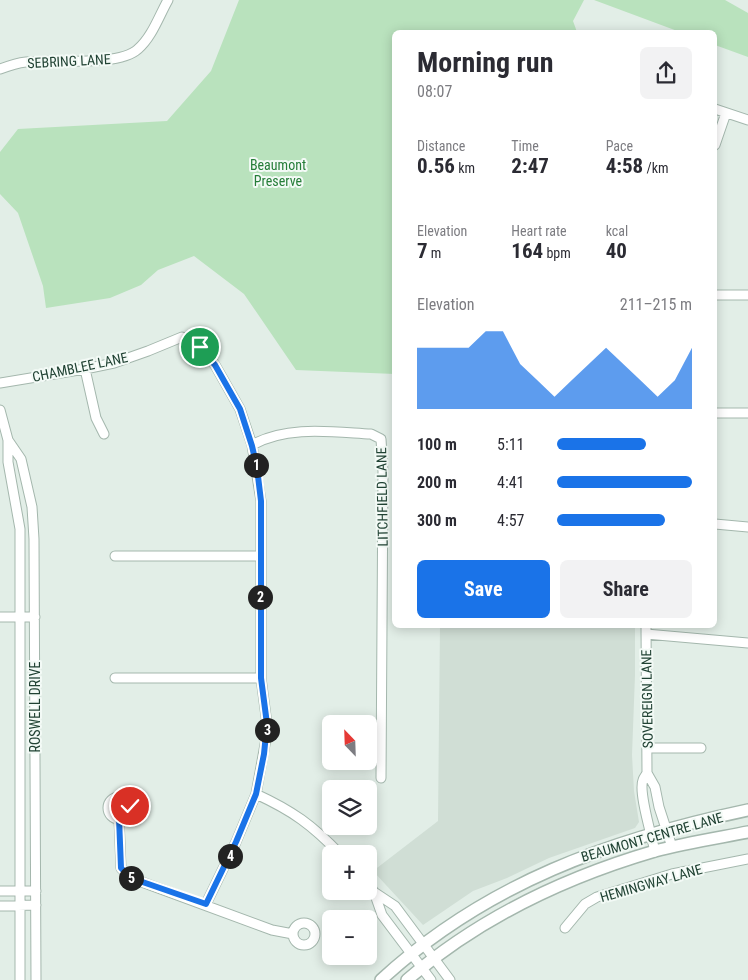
<!DOCTYPE html>
<meta charset="utf-8">
<style>
body{margin:0;font-family:"Roboto Condensed",sans-serif;background:#f2f2f3;color:#2b2b33;height:100vh;display:flex;flex-direction:column;font-size:19px;white-space:nowrap}
*{box-sizing:border-box;margin:0}
p{font-size:16px;color:#7c7c81}
.icon{flex:none;width:28px;height:28px;fill:none;stroke:currentColor;stroke-width:2;stroke-linecap:round;stroke-linejoin:round}
.map{position:relative;flex:1;overflow:hidden}
.details{position:absolute;left:392px;top:30px;width:325px;height:598px;display:flex;flex-direction:column;background:#fff;border-radius:8px;box-shadow:0 2px 12px #0003}
.details>*{flex:none}
.needle{width:32px;rotate:337deg}
.fabs{position:absolute;left:322px;top:715px;display:grid;gap:10px}
.fabs a{display:grid;place-items:center;width:55px;height:55px;border-radius:8px;background:#fff;box-shadow:0 2px 12px #0003;font-size:25px}
.pin{position:absolute;display:grid;place-items:center;width:42px;height:42px;color:#fff;margin:-21px;border:2px solid #fff;border-radius:50%;box-shadow:0 1px 5px #0007}
.km{position:absolute;width:25px;height:25px;margin:-12px;border-radius:50%;background:#222;color:#fff;font-size:14px;line-height:25px;text-align:center}
.round{display:grid;place-items:center;flex:none;width:52px;height:52px;border-radius:8px;background:#f2f2f3}
.headline{display:flex;align-items:center;justify-content:space-between;height:85px;padding:0 25px}
h1{font-size:28px;font-weight:700;line-height:38px}
.figures{display:grid;grid-template-columns:repeat(3,1fr);gap:8px;height:85px;padding:5px 25px}
.figures div{display:grid;align-content:center}
.figures b{font-size:21px;font-weight:700}
.figures small{font-size:14px;font-weight:400}
.figures p{font-size:14px}
.chart{height:140px;padding:10px 25px}
.chart p{display:flex;justify-content:space-between}
.chart svg{width:100%;height:90px;margin-top:5px;fill:#1a73e8;opacity:.7}
.primary-button{display:flex;gap:10px;margin-top:auto;padding:10px 25px}
.primary-button a{flex:1;height:58px;border-radius:8px;background:#1a73e8;color:#fff;font-size:20px;font-weight:700;line-height:58px;text-align:center}
.primary-button a+a{background:#f2f2f3;color:#2b2b33}
ul{padding:0 25px;list-style:none;font-size:16px}
li{display:grid;grid-template-columns:80px 60px 1fr;align-items:center;height:38px}
li i{height:12px;border-radius:6px;background:#1a73e8}
.map>svg:first-child{display:block}
.built{fill:#d0ded5}
.green{fill:#b9e2bd}
.lines{fill:none;stroke-linecap:round;stroke-linejoin:round}
.minor-casing{stroke:#a4b7ad;stroke-width:11}
.tertiary-casing{stroke:#a4b7ad;stroke-width:14}
.minor{stroke:#fff;stroke-width:9}
.tertiary{stroke:#fff;stroke-width:11}
.route-casing{stroke:#fff;stroke-width:10}
.route{stroke:#1a73e8;stroke-width:6}
.labels{text-anchor:middle;stroke-width:4;stroke-linejoin:round;paint-order:stroke}
.street-label{font-size:14px;fill:#204233;stroke:#f3faf6}
.park-label{font-size:14px;fill:#257d38;stroke:#f3faf6}
</style>
<div class="map">
<svg width="748" height="980" viewBox="0 0 748 980">
<rect width="100%" height="100%" fill="#e2eee7"/>
<path class="built" d="M440 625H635V675L632 755 634 791 639 822 635 828 549 858 507 878 473 891 423 925 373 871 438 821Z"/>
<path class="green" d="M239 0H584L573 21 577 32H395V374L296 370 244 294 194 256 158 270 141 285 110 298 46 308 43 286 18 213 0 194V152L18 129 167 121 211 71Z
M594 0H725L748 13V57L715 45V32H680Z"/>
<g class="lines">
<defs>
<path id="minor" d="M0 69C8 66 17 63 26 62 53 59 119 67 138 49 152 37 159 16 168 0
M715 109 748 120
M715 145 726 113
M715 295H748
M85 369 96 418 104 434
M0 383 85 369 114 363 148 351 182 337 190 339 200 347 215 365 240 409 252 445 261 501V678L267 724 266 739 256 794 236 842 206 904
M0 410 8 440V462L20 529V980
M715 413H748
M8 440 21 459 32 507 34 539 36 980
M252 445C287 425 333 432 371 434L381 439 383 471 381 778
M715 524 748 527
M115 556H260
M0 617H35
M646 625 647 773C646 775 644 777 643 780 638 792 652 836 655 852
M646 634 748 643
M115 678H261
M647 748H701
M647 773 655 787 659 807 672 847
M256 794C293 811 312 825 340 854
M108 808a11 11 0 1 1 22 0a11 11 0 1 1-22 0Z
M119 818 121 868 131 878 272 930 293 934
M369 885 374 892 395 906 450 980
M0 891H36
M374 892 382 915 431 980
M0 906 36 905
M293 934a11 11 0 1 1 22 0a11 11 0 1 1-22 0Z
M565 928 585 904 597 897 672 874 748 859"/>
<path id="tertiary" d="M381 980C486 883 611 839 748 810
M407 980C478 919 566 877 655 851 685 843 717 838 748 832"/>
</defs>
<use href="#minor" class="minor-casing"/>
<use href="#tertiary" class="tertiary-casing"/>
<use href="#minor" class="minor"/>
<use href="#tertiary" class="tertiary"/>
</g>
<g class="lines">
<defs>
<path id="route" d="M130 806C130 813 126 817 119 818L121 868 131 878 206 904 236 842 256 794 264 754 267 724 261 678V501L257 468 252 446 240 409 215 365 200 347"/>
</defs>
<use href="#route" class="route-casing"/>
<use href="#route" class="route"/>
</g>
<g class="labels">
<g class="street-label">
<text transform="translate(69 61) rotate(-3)" y="5">SEBRING LANE</text>
<text transform="translate(80 367) rotate(-12)" y="5">CHAMBLEE LANE</text>
<text transform="translate(382 497) rotate(-91)" y="5">LITCHFIELD LANE</text>
<text transform="translate(647 699) rotate(-91)" y="5">SOVEREIGN LANE</text>
<text transform="translate(35 707) rotate(-90)" y="5">ROSWELL DRIVE</text>
<text transform="translate(652 837) rotate(-16)" y="5">BEAUMONT CENTRE LANE</text>
<text transform="translate(651 883) rotate(-16)" y="5">HEMINGWAY LANE</text>
</g>
<g class="park-label">
<text x="278" y="170">Beaumont<tspan x="278" dy="16">Preserve</tspan></text>
</g>
</g>
</svg>
<div class="fabs">
<a><svg class="needle" viewBox="-14 -14 28 28"><path d="M0-13l5 13h-10z" fill="#e53935"/><path d="M0 13l5-13h-10z" fill="#7c7c81"/></svg></a>
<a><svg class="icon" aria-label="layers" viewBox="0 0 24 24"><path d="M12 4l9 5-9 5-9-5zM3 14l9 5 9-5"/></svg></a>
<a>+</a>
<a>−</a>
</div>
<div class="pin" style="left:200px;top:347px;background:#1e9e55"><svg class="icon" aria-label="arrive" viewBox="0 0 24 24"><path d="M6 21V4h12l-3 4 3 4H6"/></svg></div>
<div class="pin" style="left:130px;top:806px;background:#d93025"><svg class="icon" aria-label="check" viewBox="0 0 24 24"><path d="M5 12l5 5 9-10"/></svg></div>
<b class="km" style="left:256px;top:465px">1</b>
<b class="km" style="left:260px;top:597px">2</b>
<b class="km" style="left:267px;top:730px">3</b>
<b class="km" style="left:230px;top:856px">4</b>
<b class="km" style="left:131px;top:878px">5</b>
<section class="details">
<div class="headline"><div><h1>Morning run</h1><p>08:07</p></div><a class="round"><svg class="icon" aria-label="share" viewBox="0 0 24 24"><path d="M12 15V3M7 8l5-5 5 5M5 13v7h14v-7"/></svg></a></div>
<div class="figures">
<div><p>Distance</p><b>0.56<small> km</small></b></div>
<div><p>Time</p><b>2:47</b></div>
<div><p>Pace</p><b>4:58<small> /km</small></b></div>
</div>
<div class="figures">
<div><p>Elevation</p><b>7<small> m</small></b></div>
<div><p>Heart rate</p><b>164<small> bpm</small></b></div>
<div><p>kcal</p><b>40</b></div>
</div>
<div class="chart"><p><span>Elevation</span>211–215 m</p>
<svg viewBox="0 0 160 44" preserveAspectRatio="none"><path d="M0 44V14L10 14L20 14L30 14L40 6L50 6L60 22L70 30L80 38L90 30L100 22L110 14L120 22L130 30L140 38L150 30L160 14V44z"/></svg>
</div>
<ul>
<li><b>100 m</b>5:11<i style="width:66%"></i></li>
<li><b>200 m</b>4:41<i style="width:100%"></i></li>
<li><b>300 m</b>4:57<i style="width:80%"></i></li>
</ul>
<div class="primary-button"><a>Save</a><a>Share</a></div>
</section>
</div>
